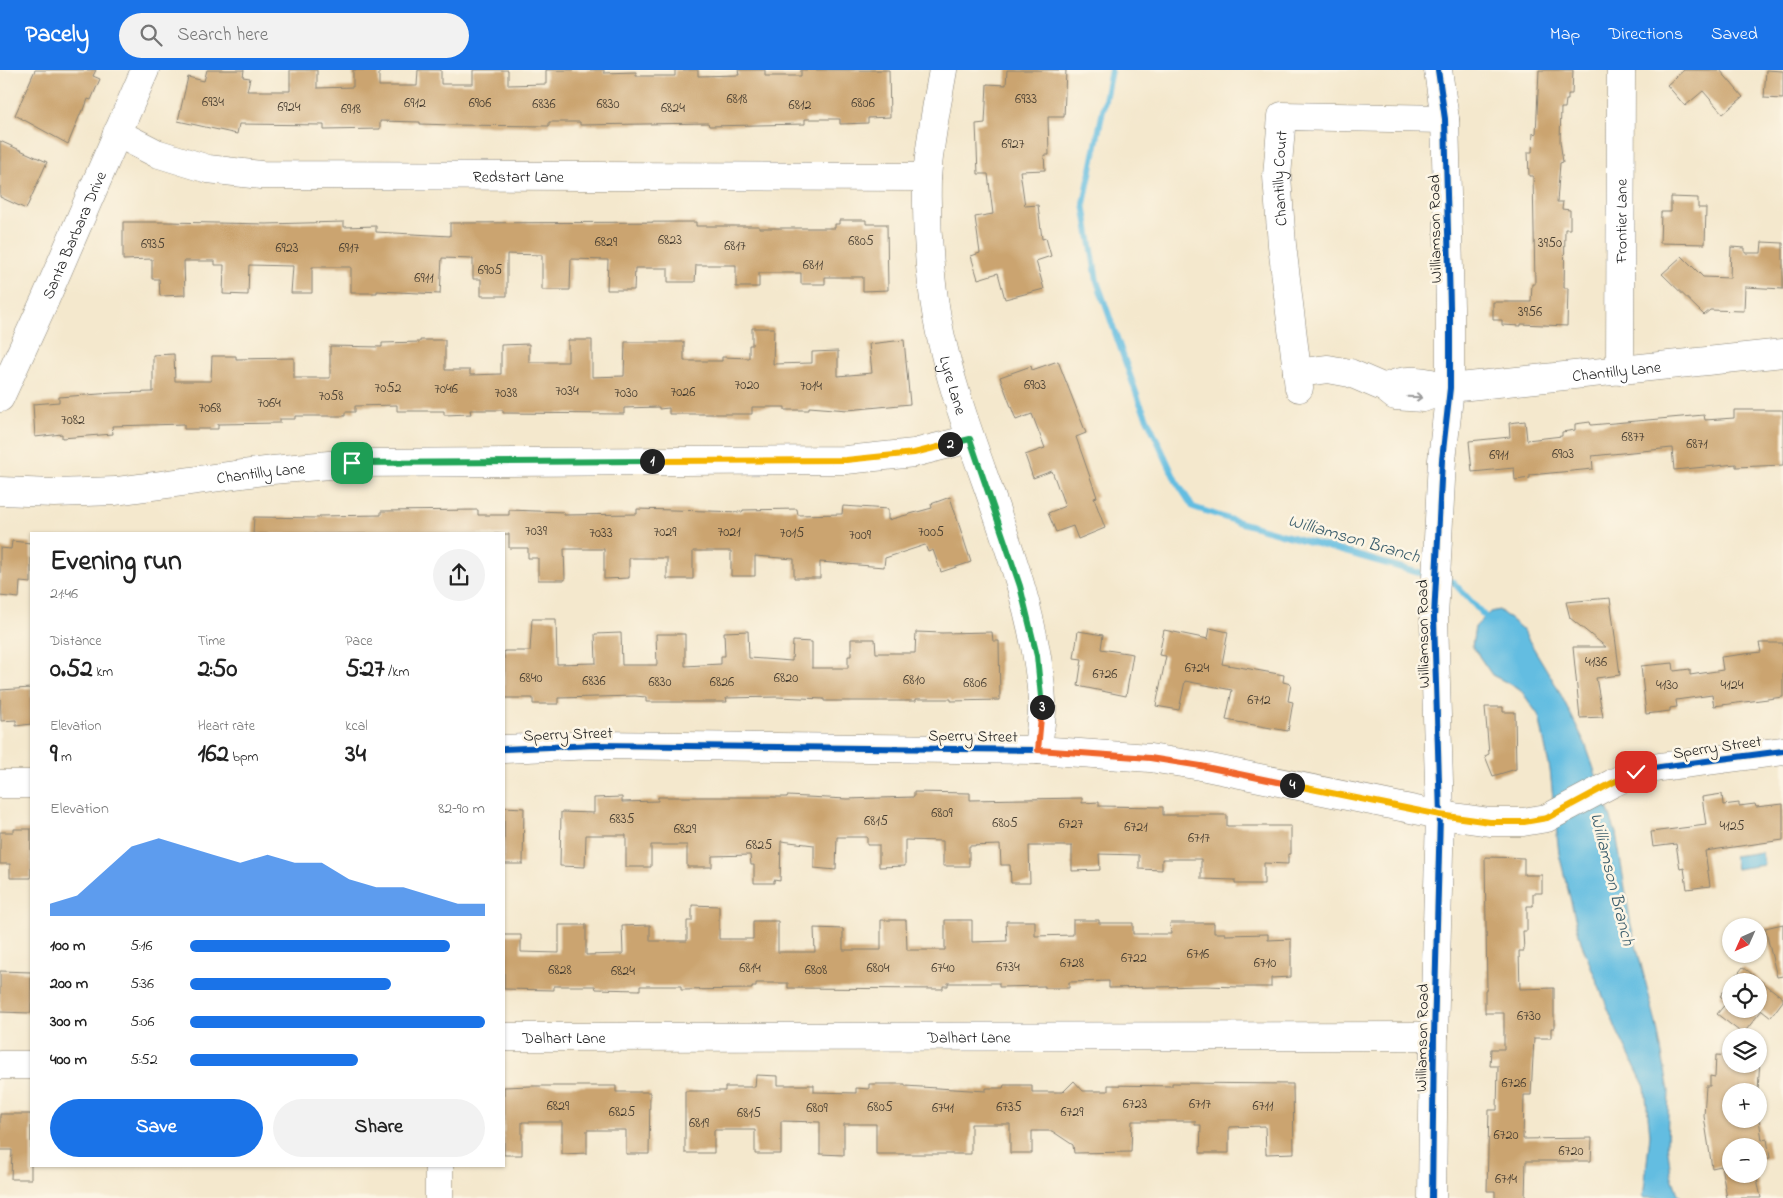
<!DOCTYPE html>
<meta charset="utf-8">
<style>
body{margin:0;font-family:"Indie Flower",sans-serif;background:#f2f2f2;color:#222;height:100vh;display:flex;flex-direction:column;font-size:19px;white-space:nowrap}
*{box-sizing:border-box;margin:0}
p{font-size:16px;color:#767676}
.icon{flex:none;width:28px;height:28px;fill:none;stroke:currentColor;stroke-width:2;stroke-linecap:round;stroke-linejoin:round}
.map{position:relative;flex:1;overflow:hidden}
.sheet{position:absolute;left:30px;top:462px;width:475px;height:635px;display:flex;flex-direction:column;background:#fff;border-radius:0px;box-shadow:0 1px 4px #0004}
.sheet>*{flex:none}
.needle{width:32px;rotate:225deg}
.buttons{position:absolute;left:1722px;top:848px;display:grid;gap:10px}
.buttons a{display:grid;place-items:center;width:45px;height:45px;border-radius:50%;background:#fff;box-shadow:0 1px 4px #0004;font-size:25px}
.pin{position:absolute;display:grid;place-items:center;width:42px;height:42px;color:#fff;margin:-21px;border-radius:10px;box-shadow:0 2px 8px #0006}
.km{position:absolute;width:25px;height:25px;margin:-12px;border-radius:50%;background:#222;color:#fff;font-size:14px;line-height:25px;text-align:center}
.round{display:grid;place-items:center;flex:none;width:52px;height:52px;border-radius:26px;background:#f2f2f2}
.summary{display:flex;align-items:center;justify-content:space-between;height:85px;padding:0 20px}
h1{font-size:28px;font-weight:700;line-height:38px}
.stats{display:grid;grid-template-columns:repeat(3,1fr);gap:8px;height:85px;padding:5px 20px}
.stats div{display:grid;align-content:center}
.stats b{font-size:25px;font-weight:700}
.stats small{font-size:14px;font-weight:400}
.stats p{font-size:14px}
.chart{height:140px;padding:10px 20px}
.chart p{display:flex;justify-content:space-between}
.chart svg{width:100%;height:90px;margin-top:5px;fill:#1a73e8;opacity:.7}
.primary-button{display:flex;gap:10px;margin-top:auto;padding:10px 20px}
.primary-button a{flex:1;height:58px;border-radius:30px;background:#1a73e8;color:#fff;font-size:20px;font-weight:700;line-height:58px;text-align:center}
.primary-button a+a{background:#f2f2f2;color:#222}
ul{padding:0 20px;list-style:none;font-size:16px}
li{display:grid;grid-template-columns:80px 60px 1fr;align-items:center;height:38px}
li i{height:12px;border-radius:6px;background:#1a73e8}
header{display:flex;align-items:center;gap:30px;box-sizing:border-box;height:70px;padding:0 25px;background:#1a73e8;color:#fff}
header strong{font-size:24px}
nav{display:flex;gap:28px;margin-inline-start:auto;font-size:18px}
.search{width:350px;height:45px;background:#f2f2f2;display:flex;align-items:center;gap:12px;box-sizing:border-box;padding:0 18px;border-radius:28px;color:#767676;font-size:19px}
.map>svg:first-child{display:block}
.water{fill:#64bde1;stroke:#406c7e}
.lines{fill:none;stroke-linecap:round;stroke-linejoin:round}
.stream{stroke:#64bde1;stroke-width:6}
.building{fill:#cba470}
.minor-casing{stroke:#888274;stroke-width:29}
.minor{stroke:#fff;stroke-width:28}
.cycleway-casing{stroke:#fcf5e5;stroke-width:9}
.cycleway{stroke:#0057b8;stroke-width:6}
.oneway{stroke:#999}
.split-1-casing{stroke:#fff;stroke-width:10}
.split-2-casing{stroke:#fff;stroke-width:10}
.split-3-casing{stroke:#fff;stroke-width:10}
.split-4-casing{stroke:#fff;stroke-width:10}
.split-5-casing{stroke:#fff;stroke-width:10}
.split-1{stroke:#22a559;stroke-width:6}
.split-2{stroke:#f5b400;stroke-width:6}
.split-3{stroke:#22a559;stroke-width:6}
.split-4{stroke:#f0652b;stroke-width:6}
.split-5{stroke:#f5b400;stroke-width:6}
.labels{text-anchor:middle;stroke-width:5;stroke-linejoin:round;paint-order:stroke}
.number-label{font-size:14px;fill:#483e31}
.street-label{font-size:16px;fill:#1c1c1c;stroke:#fcf5e5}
.water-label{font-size:18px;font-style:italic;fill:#395c6b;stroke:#fcf5e5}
</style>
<header>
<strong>Pacely</strong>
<div class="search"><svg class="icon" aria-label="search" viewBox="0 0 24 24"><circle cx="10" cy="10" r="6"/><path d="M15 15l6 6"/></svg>Search here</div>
<nav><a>Map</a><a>Directions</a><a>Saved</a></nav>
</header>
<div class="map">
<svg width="1783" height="1128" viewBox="0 0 1783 1128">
<rect width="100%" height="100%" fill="#fcf5e5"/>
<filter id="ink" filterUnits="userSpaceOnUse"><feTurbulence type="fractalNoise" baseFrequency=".02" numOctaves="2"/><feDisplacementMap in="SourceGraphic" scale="10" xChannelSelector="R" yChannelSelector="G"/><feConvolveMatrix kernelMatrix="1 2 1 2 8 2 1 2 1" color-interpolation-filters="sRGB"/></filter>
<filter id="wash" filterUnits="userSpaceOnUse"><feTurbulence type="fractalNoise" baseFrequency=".0096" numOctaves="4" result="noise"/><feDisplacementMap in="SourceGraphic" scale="20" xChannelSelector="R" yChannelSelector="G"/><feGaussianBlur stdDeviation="1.12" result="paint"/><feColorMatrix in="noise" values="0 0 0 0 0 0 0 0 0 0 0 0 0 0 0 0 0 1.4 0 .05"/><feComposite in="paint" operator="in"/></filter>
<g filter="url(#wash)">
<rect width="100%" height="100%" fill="#f4e8cd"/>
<path class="water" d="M1499 540 1522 559 1557 617 1585 673 1616 763 1631 855 1656 953 1669 1021 1667 1073 1671 1104 1678 1124 1682 1128H1643L1650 1065 1645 1017 1617 961 1581 872 1559 784 1550 700 1539 646 1520 619 1492 605 1472 576 1475 557 1490 542Z
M1762 782 1764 795 1736 799 1734 786Z"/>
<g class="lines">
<path class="stream" d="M1111 0 1084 134 1097 211 1139 331 1176 411 1193 437 1235 451 1430 506
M1442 509 1453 512 1491 553"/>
</g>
<g id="blocks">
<path class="building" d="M35 0H96L93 6 100 9 91 30 88 29 84 40H82L68 74 15 45Z
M207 0H244L243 7 250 8 247 21H290V0H317V18L353 17V0H379V16H417L418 0H441V14H473V0H508V15L546 14V0H604V3L636 2V6H675V0H698V6L739 5 738 0H765V6H801V0H889L890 47 868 48V53L840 54V49H805V54L709 56 708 53 580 55V52H549V56L452 55 420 54V52L380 51V59L324 60V55L239 54 237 64 178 51 188 7 204 11Z
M1007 0H1066L1064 47H1048L1049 85H1044L1045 100 1020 101 1025 136 1038 135 1042 169 1046 168 1051 186 1036 191 1044 219 1005 229 998 203 978 209 971 186 980 183 975 147 993 144 988 104H978L976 54 985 53 987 14 1006 15Z
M1539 0H1573L1572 24H1568V30H1566L1565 38H1561L1560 71 1563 92 1560 93 1557 132H1563L1562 139 1570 140V159H1565L1564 218H1568L1567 256 1521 254V256L1502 255V250H1493V232H1531L1532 214H1535L1533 106H1529L1528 82H1532L1533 63 1536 64Z
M1684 0H1720L1743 27 1723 44 1703 21 1685 36 1667 15Z
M1766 0 1783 1V29L1764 28Z
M0 71 47 92 26 139 0 127Z
M1671 127 1698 128V138H1706L1705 174 1660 173 1661 142H1671Z
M839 150H866V154H887L888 220 863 221V207H825V214H801V203H759V217H736V195H696L695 212H668V198H635L634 220H607L608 190 571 189 570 220H542V185L507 184V226H481V209H473V189L442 188 440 224 377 221V223H351V197H312V223H291L293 196 249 195 248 225 223 224 224 195H215V191H184L185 225 160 226 159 209H152V189L123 190V152H167L266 154 344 152V157L376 156V162L450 166V153L696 152V156H759V158H835V154H839Z
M1762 172 1783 173V219L1745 217 1744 241 1710 240 1704 245 1662 204 1682 186 1703 207 1730 208 1731 177 1745 178V183H1761Z
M752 258H774L773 294 812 293V282L838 281V306L872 303 869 274 904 270 910 334 848 340 809 337V340H785V337H752V344H669V338L659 339V337L624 338V344L503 343V340H470L471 344 444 345V341H397V335L355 336V342H345V346H295V349H280V353L218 354V359H184V354L112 356 113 364 62 368V364L35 367 33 334 59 332V327L113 323 153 322V285L174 284 175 311H211L212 286H236V289L294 288V308H330V276L382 277V273L420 272V270H445V300H470V305L501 304V275L529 274V292H568V270H592V307L624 306 625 272H684V291H722V287L749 288V275H752Z
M1058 291 1086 363 1076 367 1097 427 1094 428 1105 458 1078 469 1073 456 1056 462 1048 443 1065 436 1052 401 1033 408 1025 385 1045 378 1032 344 1016 350 1000 307 1031 296 1032 300Z
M1734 340H1783V395L1736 397V394L1674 400 1672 378 1592 386 1593 399 1530 405V408L1515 410 1514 398 1472 402 1469 371 1510 367 1509 353 1525 351 1527 370 1562 366V362L1575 360V354L1590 352 1591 355 1704 345 1705 350 1734 348Z
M950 427 971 492 941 502 933 480 928 482 925 475 885 488 884 497 820 492V508H794V489L755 486V506H731V481H693V509H667V488H629V508L604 509V479H564L565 510H538V488H528V478H509V464H253L254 447 319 448V446L381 445V441L478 440V445H509V440L564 442V445L637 444V439L743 442V440L797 439 798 445 842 444 843 436 888 439V450L932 438 931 434Z
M12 471 31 473V513L20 512 19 528 0 526V478L11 479Z
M1610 528 1620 605 1596 608 1603 647 1580 648 1573 577H1606L1570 548 1566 532Z
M532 549H556L557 594 596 593 595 564 621 563 622 595H657L656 564H685V596L721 594V586H725L724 562 748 561 749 588 792 591 793 571 812 572V598H848V586H851V569H875L876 583H915L916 562 942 563 992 562 993 571H999L1000 630 951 631V629H916V631H824V629L778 627 726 628 727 632H646V627L635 626 558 628V634H533V628H504V581H530Z
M1210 558 1228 562 1222 594 1284 605 1283 612 1291 614 1288 631 1293 632 1288 661 1226 650 1232 620 1185 611 1179 640 1156 636 1166 586 1159 585 1164 560 1208 569Z
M1078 561 1103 565 1101 579 1133 584 1126 626 1078 616 1082 589 1074 588Z
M1759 573H1783V627L1714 636 1712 625 1676 630 1677 637 1670 638V641L1646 644 1641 596 1673 593 1674 601 1690 599V605L1723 600 1721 587 1761 582Z
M31 618V654L16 656V650L1 651 0 620Z
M1485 637H1503V642H1515L1516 699 1493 706 1485 686 1489 684Z
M914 722 970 723V730L1082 728V733L1099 732V736L1163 737V745H1227V756H1291V784H1288V794L1264 793V814H1235V810L1201 809V789H1162V800L1139 799V785L1099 784 1100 800 1072 801V776H1029L1030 813H1011L1010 795H1001L1000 775 969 776V796H943V771L905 770V796L879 797V775H867V767H837L836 800 814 798V775L781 771 780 811 774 810V813H754V795H751L750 785 712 786V797H687V775H651V797H626V765H586L585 797 560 796 561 742 594 743V728L622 727V732L658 731V727H787V726L847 729 914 727Z
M1722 724 1723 735 1739 733V736L1755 734 1756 737 1783 734V770L1705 781 1710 816 1687 819 1684 798 1680 799 1676 774 1653 777 1651 762 1706 755 1702 727Z
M504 737 524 738 523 794H504Z
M14 759H31V808H10V794H0V762H14Z
M1485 787 1524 788V805H1542V823H1533V836H1527V861H1523L1524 881H1519L1520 919 1554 918V958H1551V968H1534L1531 1025H1524L1523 1069 1592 1068 1591 1091H1526L1525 1128H1495V1121H1487L1489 1040H1497L1498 996H1490L1491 979H1504V943H1485V920H1487Z
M692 835 719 836V869H753V851H778V882H815L814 858 843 859V880H881V850H906L907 880H945V850H972V872L1007 871 1006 851H1035V866L1073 865V850H1099V853H1133V864H1171L1170 853H1214V863H1225V865L1268 864V870L1291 869V907L1271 908V917H1239L1205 916 1109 918V911L1069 912V918H1045V916L999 917V913H948V916H943V919L788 918V913H756V917H752V919L681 920V916H640V920L596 919 595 916H554V920L504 919V865H521V882L559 883V855H586V885L623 884 622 856 650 855V871H687V851H692Z
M1783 854V906L1777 907 1765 858Z
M1743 897 1783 928V931L1771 947 1762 940 1743 964 1717 944 1727 932 1720 926 1731 912V939H1759V911H1732Z
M0 901 31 902V943L0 942Z
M1716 985 1731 986V994H1759L1760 988 1758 1021H1731V1049H1759L1762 1070 1767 1069 1770 1088 1759 1090V1076H1731V1104H1756L1761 1128H1727L1721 1096 1712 1098 1704 1046 1706 1016H1710V1006L1715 1007Z
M756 1005 778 1006V1015H814V1022L856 1023V1018L869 1019V1014H905V1016L986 1021V1018H1003L1004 1015H1032V1022H1063L1074 1011 1083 1021H1108V1015L1172 1016V1013L1293 1014 1294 1083 1266 1084 1265 1056 1229 1057V1083H1200L1201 1055H1195V1051H1132L1131 1082 1074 1083 1073 1075 1052 1061H1032V1083H1010V1054H971V1084H876V1054H844V1085L820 1084V1052L781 1051V1084H755V1060H714V1083H685V1021H725V1017H755Z
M530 1016H616V1022H650L649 1084H626V1060H587V1083L562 1084V1052H522V1085H504V1017Z
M0 1044H31V1109H11L12 1080H0Z"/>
</g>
</g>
<g filter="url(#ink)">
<use href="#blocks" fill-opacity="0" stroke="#888274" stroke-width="1"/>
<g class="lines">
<defs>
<g id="minor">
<path id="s1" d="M943 0C937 35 929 73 927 109 926 155 929 202 937 248 961 377 1034 500 1042 631 1043 647 1039 664 1038 680"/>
<path id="s2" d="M117 63 156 83 208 99 261 105 927 107"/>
<path id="s3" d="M1620 301 1621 0"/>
<path d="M1297 303 1328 299 1350 303 1385 318"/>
<path id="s4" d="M1299 318 1282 175 1277 106 1282 46 1445 49"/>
<path id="s5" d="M1450 318C1427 311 1406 306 1385 318L1395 326 1423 328 1450 318 1783 283"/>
<path id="s6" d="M0 328 45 230 145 0"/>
<path id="s7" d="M0 421 54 423 116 421 272 400 352 393 846 390 914 383 970 369"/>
<path d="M504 679 595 675 1038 680 1150 688 1201 696 1440 745 1490 752H1523L1547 748 1613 713 1636 702 1660 697 1783 681"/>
<path d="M0 714H31"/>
<path id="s8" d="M504 967 1434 966"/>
<path d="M0 995H31"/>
<path d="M439 1128V1096"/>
<path d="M1432 1128 1434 966 1440 745 1434 548 1442 390 1450 318V237L1445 49 1438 0"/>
</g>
</defs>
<use href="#minor" class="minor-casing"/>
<use href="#minor" class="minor"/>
<defs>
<path id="cycleway" d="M504 679 595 675 1038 680 1150 688 1201 696 1440 745 1490 752H1523L1547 748 1613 713 1636 702 1660 697 1783 681
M1432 1128 1434 966 1440 745 1434 548 1442 390 1450 318V237L1445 49 1438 0"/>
</defs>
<use href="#cycleway" class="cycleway-casing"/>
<use href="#cycleway" class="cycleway"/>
</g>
<defs><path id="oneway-shaft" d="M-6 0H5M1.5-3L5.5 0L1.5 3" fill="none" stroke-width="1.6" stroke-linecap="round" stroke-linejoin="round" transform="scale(1.25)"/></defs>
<use class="oneway" href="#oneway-shaft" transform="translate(1415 327) rotate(2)"/>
</g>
<g class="lines" filter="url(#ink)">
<defs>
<path id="split-1" d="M352 393 652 391"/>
<path id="split-2" d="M652 391 846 390 914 383 950 374"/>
<path id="split-3" d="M950 374 970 369 1020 516 1037 586 1042 637"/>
<path id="split-4" d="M1042 637 1038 680 1150 688 1201 696 1292 715"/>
<path id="split-5" d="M1292 715 1440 745 1490 752H1524L1547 748 1612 713 1636 702"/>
</defs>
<use href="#split-1" class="split-1-casing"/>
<use href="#split-2" class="split-2-casing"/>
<use href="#split-3" class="split-3-casing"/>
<use href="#split-4" class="split-4-casing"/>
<use href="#split-5" class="split-5-casing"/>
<use href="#split-1" class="split-1"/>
<use href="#split-2" class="split-2"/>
<use href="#split-3" class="split-3"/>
<use href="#split-4" class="split-4"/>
<use href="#split-5" class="split-5"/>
</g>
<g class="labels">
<g class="number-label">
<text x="737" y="33">6818</text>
<text x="1026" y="33">6933</text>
<text x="213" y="36">6934</text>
<text x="415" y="37">6912</text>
<text x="480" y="37">6906</text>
<text x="863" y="37">6806</text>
<text x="544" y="38">6836</text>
<text x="608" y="38">6830</text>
<text x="800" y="39">6812</text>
<text x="289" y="41">6924</text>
<text x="673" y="42">6824</text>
<text x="351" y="43">6918</text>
<text x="1013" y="78">6927</text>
<text x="670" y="174">6823</text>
<text x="861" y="175">6805</text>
<text x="606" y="176">6829</text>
<text x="1550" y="177">3950</text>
<text x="153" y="178">6935</text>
<text x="735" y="180">6817</text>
<text x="287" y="182">6923</text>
<text x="349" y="182">6917</text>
<text x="813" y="199">6811</text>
<text x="490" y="204">6905</text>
<text x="424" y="212">6911</text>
<text x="1530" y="246">3956</text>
<text x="747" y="319">7020</text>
<text x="1035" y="319">6903</text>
<text x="811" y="320">7014</text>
<text x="388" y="322">7052</text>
<text x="446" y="323">7046</text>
<text x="567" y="325">7034</text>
<text x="683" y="326">7026</text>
<text x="506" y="327">7038</text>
<text x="626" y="327">7030</text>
<text x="331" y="330">7058</text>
<text x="269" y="337">7064</text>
<text x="210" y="342">7068</text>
<text x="73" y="354">7082</text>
<text x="1633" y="371">6877</text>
<text x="1697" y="378">6871</text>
<text x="1563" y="388">6903</text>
<text x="1499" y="389">6911</text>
<text x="536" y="465">7039</text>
<text x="665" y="466">7029</text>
<text x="729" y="466">7021</text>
<text x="931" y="466">7005</text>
<text x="601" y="467">7033</text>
<text x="792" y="467">7015</text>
<text x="860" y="469">7009</text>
<text x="1596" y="596">4136</text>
<text x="1197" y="602">6724</text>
<text x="1105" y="608">6726</text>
<text x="531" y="612">6840</text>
<text x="786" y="612">6820</text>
<text x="914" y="614">6810</text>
<text x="594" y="615">6836</text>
<text x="660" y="616">6830</text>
<text x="722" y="616">6826</text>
<text x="975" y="617">6806</text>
<text x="1667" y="619">4130</text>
<text x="1732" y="619">4124</text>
<text x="1259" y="634">6712</text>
<text x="942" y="747">6809</text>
<text x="622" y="753">6835</text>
<text x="876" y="755">6815</text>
<text x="1005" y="757">6805</text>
<text x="1071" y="758">6727</text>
<text x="1732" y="760">4125</text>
<text x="1136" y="761">6721</text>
<text x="685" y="763">6829</text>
<text x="1199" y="772">6717</text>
<text x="759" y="779">6825</text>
<text x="1198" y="888">6716</text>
<text x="1134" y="892">6722</text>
<text x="1072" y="897">6728</text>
<text x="1265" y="897">6710</text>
<text x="1008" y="901">6734</text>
<text x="750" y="902">6814</text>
<text x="878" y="902">6804</text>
<text x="943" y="902">6740</text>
<text x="560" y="904">6828</text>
<text x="816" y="904">6808</text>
<text x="623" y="905">6824</text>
<text x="1529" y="950">6730</text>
<text x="1514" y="1017">6726</text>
<text x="1135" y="1038">6723</text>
<text x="1200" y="1038">6717</text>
<text x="558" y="1040">6829</text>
<text x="1263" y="1040">6711</text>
<text x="880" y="1041">6805</text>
<text x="1009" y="1041">6735</text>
<text x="817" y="1042">6809</text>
<text x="943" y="1042">6741</text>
<text x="622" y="1046">6825</text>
<text x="1072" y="1046">6729</text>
<text x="749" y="1047">6815</text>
<text x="699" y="1057">6819</text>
<text x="1506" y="1069">6720</text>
<text x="1571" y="1085">6720</text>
<text x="1506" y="1113">6714</text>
</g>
<g class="street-label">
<text dy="6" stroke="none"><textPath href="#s2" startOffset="409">Redstart Lane</textPath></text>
<text dy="6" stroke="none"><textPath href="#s4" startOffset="211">Chantilly Court</textPath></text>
<text dy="6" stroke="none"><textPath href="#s3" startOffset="150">Frontier Lane</textPath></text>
<text transform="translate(1434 159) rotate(-91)" y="6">Williamson Road</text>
<text dy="6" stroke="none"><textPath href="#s6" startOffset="179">Santa Barbara Drive</textPath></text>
<text dy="6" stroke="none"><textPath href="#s5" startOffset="304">Chantilly Lane</textPath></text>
<text dy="6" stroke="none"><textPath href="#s1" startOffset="319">Lyre Lane</textPath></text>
<text dy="6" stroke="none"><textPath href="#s7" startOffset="262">Chantilly Lane</textPath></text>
<text transform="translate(1422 564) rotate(-91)" y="6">Williamson Road</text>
<text transform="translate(568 663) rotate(-2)" y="6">Sperry Street</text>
<text transform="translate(973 665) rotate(1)" y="6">Sperry Street</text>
<text transform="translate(1717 676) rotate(-8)" y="6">Sperry Street</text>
<text dy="6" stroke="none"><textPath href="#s8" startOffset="60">Dalhart Lane</textPath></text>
<text dy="6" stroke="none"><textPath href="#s8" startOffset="465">Dalhart Lane</textPath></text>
<text transform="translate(1421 968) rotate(-89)" y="6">Williamson Road</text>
</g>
<g class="water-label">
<text transform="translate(1354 468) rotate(16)" y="6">Williamson Branch</text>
<text transform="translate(1613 809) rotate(76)" y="6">Williamson Branch</text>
</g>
</g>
</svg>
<div class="buttons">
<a><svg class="needle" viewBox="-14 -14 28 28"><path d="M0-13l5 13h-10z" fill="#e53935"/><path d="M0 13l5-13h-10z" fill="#767676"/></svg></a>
<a><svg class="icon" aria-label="locate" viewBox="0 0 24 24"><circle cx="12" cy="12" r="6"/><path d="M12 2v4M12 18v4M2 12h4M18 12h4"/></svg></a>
<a><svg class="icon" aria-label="layers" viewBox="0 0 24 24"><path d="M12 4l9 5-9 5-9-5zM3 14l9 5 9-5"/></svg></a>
<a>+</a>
<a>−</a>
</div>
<div class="pin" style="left:352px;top:393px;background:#1e9e55"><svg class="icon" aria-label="arrive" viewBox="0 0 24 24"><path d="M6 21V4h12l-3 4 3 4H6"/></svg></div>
<div class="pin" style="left:1636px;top:702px;background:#d93025"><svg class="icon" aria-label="check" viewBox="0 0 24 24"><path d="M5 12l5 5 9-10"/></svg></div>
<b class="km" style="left:652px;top:391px">1</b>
<b class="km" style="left:950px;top:374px">2</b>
<b class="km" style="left:1042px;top:637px">3</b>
<b class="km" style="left:1292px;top:715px">4</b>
<section class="sheet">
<div class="summary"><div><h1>Evening run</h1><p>21:46</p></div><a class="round"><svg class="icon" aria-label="share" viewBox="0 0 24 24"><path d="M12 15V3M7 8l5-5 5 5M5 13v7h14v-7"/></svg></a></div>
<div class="stats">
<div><p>Distance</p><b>0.52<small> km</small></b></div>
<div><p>Time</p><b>2:50</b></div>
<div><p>Pace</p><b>5:27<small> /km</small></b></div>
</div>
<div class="stats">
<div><p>Elevation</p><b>9<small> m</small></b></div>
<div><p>Heart rate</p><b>162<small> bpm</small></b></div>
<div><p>kcal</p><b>34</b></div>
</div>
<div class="chart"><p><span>Elevation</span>82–90 m</p>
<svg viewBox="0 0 160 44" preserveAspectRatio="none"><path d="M0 44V38L10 34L20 22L30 10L40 6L50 10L60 14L70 18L80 14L90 18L100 18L110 26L120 30L130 30L140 34L150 38L160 38V44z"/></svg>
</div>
<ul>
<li><b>100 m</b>5:16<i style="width:88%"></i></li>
<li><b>200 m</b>5:36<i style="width:68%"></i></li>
<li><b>300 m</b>5:06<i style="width:100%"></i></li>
<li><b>400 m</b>5:52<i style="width:57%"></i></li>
</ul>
<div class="primary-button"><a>Save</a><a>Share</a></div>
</section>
</div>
